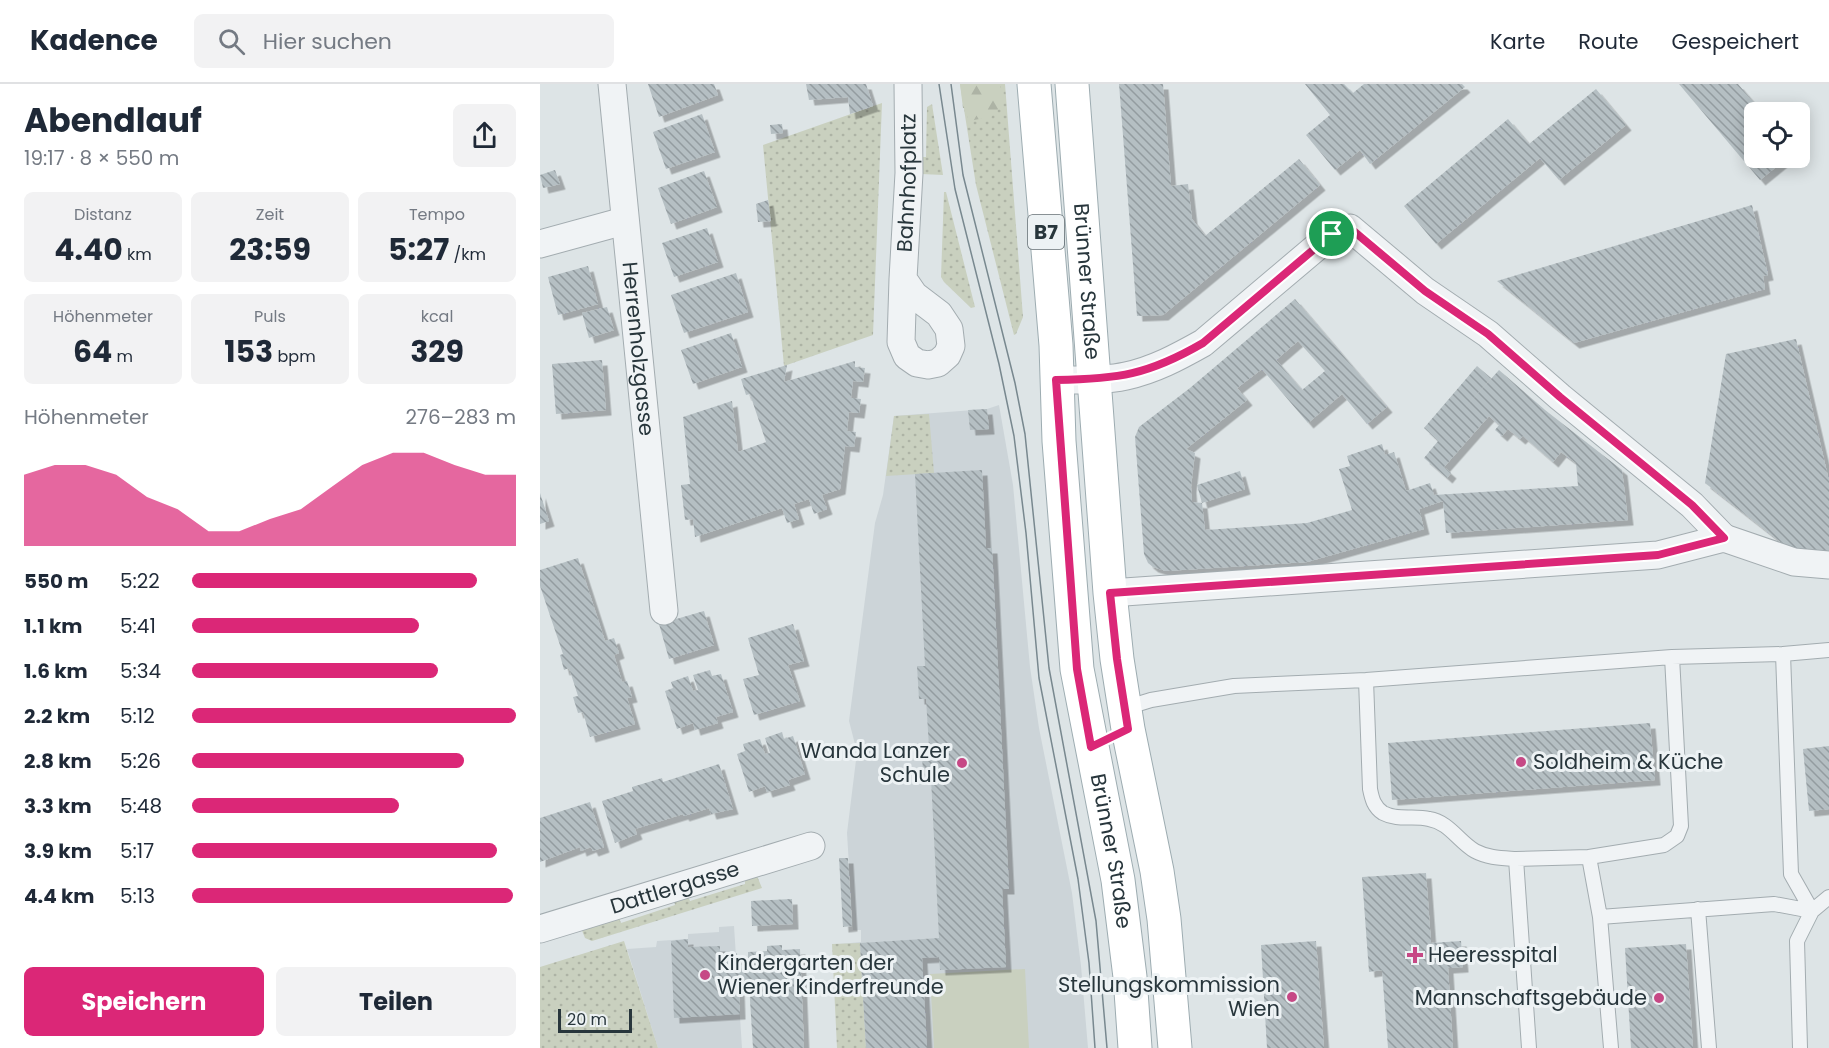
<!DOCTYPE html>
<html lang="de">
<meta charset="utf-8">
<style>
body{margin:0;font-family:Poppins,sans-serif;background:#f2f2f3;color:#1f2937;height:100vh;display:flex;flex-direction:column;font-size:22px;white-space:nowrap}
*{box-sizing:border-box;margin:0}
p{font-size:20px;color:#747a83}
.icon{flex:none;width:33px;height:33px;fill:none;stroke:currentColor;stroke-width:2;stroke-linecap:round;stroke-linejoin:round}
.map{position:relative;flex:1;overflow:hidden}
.details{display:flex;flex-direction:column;background:#fff;width:540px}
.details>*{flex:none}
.buttons{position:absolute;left:1204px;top:18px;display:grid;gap:12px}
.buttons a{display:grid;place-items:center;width:66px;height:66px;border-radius:9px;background:#fff;box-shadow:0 3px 15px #0003;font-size:30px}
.scale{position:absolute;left:18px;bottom:15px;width:74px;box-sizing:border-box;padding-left:6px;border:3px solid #28363c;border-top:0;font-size:16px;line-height:21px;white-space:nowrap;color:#28363c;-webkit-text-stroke:4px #edf2f4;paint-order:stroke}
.pin{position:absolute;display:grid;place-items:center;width:51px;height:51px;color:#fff;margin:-26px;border:3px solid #fff;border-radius:50%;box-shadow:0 2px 6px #0007}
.round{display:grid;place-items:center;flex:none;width:63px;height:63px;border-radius:9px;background:#f2f2f3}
.summary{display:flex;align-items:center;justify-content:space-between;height:102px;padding:0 24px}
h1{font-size:33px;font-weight:700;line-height:45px}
.stats{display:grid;grid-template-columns:repeat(3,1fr);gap:9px;height:102px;padding:6px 24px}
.stats div{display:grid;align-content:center;border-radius:9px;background:#f2f2f3;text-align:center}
.stats b{font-size:30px;font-weight:700}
.stats small{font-size:16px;font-weight:400}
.stats p{font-size:16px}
.chart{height:168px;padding:12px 24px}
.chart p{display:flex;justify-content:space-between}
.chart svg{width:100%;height:108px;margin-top:6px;fill:#db2777;opacity:.7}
.primary-button{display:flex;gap:12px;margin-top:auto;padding:12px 24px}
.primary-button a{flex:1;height:69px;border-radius:9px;background:#db2777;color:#fff;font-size:24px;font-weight:700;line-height:69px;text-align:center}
.primary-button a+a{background:#f2f2f3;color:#1f2937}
ul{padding:0 24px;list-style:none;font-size:20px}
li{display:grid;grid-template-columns:96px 72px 1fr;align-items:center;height:45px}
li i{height:15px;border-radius:8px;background:#db2777}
header{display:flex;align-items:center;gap:36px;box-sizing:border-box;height:84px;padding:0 30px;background:#fff;border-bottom:2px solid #e0e1e3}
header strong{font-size:28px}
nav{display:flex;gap:33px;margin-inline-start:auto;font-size:21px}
.search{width:420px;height:54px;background:#f2f2f3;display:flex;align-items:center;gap:15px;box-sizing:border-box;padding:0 21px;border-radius:9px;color:#747a83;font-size:22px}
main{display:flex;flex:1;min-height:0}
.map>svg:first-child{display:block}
.built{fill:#ccd4d8}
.green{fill:url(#green-dots)}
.forest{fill:url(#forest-firs)}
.pitch{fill:#c9d0bf}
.building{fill:url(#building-back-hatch);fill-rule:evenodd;filter:url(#shadow)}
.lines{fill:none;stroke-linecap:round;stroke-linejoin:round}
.service-casing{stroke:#a3acb0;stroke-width:16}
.minor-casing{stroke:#a3acb0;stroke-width:29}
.primary-casing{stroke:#9dacb1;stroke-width:35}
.service{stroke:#f0f3f5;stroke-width:14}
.minor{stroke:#f0f3f5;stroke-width:27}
.primary{stroke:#fff;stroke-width:33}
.tram{stroke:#78888f;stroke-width:1.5}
.route-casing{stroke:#fff;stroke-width:12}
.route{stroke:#db2777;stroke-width:8}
.poi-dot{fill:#c64885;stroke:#edf2f4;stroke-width:2}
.labels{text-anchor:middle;stroke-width:6;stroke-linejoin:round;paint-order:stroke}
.shield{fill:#edf2f4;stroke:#636e73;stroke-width:1.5}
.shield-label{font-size:20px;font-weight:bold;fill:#28363c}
.street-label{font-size:21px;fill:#28363c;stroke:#edf2f4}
.poi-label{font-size:21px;fill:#28363c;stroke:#edf2f4;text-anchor:end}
</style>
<header>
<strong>Kadence</strong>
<div class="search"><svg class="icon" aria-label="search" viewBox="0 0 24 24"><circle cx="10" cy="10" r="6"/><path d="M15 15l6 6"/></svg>Hier suchen</div>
<nav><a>Karte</a><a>Route</a><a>Gespeichert</a></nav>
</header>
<main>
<section class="details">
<div class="summary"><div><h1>Abendlauf</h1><p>19:17 · 8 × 550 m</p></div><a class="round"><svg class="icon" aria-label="share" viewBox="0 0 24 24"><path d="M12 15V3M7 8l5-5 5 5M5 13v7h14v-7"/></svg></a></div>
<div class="stats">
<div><p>Distanz</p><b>4.40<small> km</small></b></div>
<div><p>Zeit</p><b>23:59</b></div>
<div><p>Tempo</p><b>5:27<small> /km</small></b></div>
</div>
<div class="stats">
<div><p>Höhenmeter</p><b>64<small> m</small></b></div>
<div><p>Puls</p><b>153<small> bpm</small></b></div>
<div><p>kcal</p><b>329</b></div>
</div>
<div class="chart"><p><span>Höhenmeter</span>276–283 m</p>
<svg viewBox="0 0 160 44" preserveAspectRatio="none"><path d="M0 44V15L10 11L20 11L30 15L40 24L50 29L60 38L70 38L80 33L90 29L100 20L110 11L120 6L130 6L140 11L150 15L160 15V44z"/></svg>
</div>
<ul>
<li><b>550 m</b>5:22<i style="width:88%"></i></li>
<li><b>1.1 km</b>5:41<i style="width:70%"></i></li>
<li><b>1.6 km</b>5:34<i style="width:76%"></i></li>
<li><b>2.2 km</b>5:12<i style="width:100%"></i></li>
<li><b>2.8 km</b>5:26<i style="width:84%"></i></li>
<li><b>3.3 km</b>5:48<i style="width:64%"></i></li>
<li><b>3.9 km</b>5:17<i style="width:94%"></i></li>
<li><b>4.4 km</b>5:13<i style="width:99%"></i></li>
</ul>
<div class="primary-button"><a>Speichern</a><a>Teilen</a></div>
</section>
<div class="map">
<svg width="1289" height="964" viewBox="0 0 1289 964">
<defs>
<pattern id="green-dots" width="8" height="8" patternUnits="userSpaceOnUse" patternTransform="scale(1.5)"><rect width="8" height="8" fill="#c9d0bf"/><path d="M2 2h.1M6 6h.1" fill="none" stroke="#adb3a5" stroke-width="1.8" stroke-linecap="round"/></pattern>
<pattern id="forest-firs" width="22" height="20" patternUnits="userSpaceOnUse" patternTransform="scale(1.5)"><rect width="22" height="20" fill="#c9d0bf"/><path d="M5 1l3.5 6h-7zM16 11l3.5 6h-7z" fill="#adb3a5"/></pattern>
<pattern id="building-back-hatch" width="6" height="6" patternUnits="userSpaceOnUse" patternTransform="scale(1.5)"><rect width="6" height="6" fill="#b5bfc3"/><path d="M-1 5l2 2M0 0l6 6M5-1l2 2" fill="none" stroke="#939ca0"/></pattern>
<filter id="shadow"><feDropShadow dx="5.5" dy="5.5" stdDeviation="0" flood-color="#0004"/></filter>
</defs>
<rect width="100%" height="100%" fill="#dde4e6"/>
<path class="built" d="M459 321 473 401 490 583 499 644 532 809 541 882 548 964H305L300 860 321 858V846H313L307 749 317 668 309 637 335 439 343 411 354 332 447 325Z
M194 842 202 964H118L87 865 116 863 117 857 148 855V850L179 848V843Z"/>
<path class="green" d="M420 0H465L483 233 476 250 474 251 436 101Z
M342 19 333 251 244 282 223 61Z
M392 20 403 91 381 90 382 73H386L387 23Z
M404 108H406L435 223 431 224 404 198 401 193Z
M389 330 394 389 346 392 354 332Z
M217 792 222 804 52 857 45 854 41 844 79 834 81 839 135 821 134 817 148 812 150 817 205 800V796Z
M84 857 118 964H0V883Z
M320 859 326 964H297L292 860Z"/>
<path class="forest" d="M420 0H460L462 21 451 33 428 37 427 24H423Z"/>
<path class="pitch" d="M485 885 489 964H394L390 890Z"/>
<path class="building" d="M108 0H174L178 11 119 33Z
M266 0H326L333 22 310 30 308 13 269 16Z
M579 0H623L631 102 648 100 652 135 665 152 759 75 780 101 623 231 597 232Z
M765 0H804L813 9 824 0H922L925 3 830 80 820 66 795 86 766 51 790 31Z
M1139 0H1198L1222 28H1215V74H1247L1220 96Z
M1056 5 1086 41 1019 96 1000 74 896 160 864 122 968 35 989 60Z
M162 30 175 68 126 85 113 48Z
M242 40 243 49 231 50 230 41Z
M15 86 20 100 3 104 0 91Z
M164 87 177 123 131 140 118 104Z
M228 116 231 137 218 138 216 120Z
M1212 121 1228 191 1223 192 1225 205 1034 259 957 197Z
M167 144 178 178 134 193 122 159Z
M48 182 58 220 18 231 8 193Z
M196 189 208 228 144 249 131 211Z
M755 215 847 323 827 340 802 310 768 339 722 285 697 304 707 316 646 365 655 369 651 403 652 418 662 419 665 446 767 439 812 426 799 385 810 382 807 372 842 360 845 371 854 368 866 407 890 399 894 411 1038 402 1036 379 1021 368 1013 378 983 352 980 355 968 345 962 352 955 346 959 341 949 332 904 383 911 389 907 394 884 374 898 357 884 344 937 282 951 294 924 325 959 286 1005 326 1082 386 1088 436 906 449 903 417 879 425 884 445 767 478 626 487 613 483 608 479 604 470 595 353 599 343 650 304ZM758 257 785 287 762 306 736 276Z
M67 223 74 246 49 254 42 229Z
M191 249 202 283 153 300 141 266Z
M1256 255 1289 397V470L1260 473 1165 399 1186 270Z
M62 276 66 326 16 330 12 280Z
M315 277V283L325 284 323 298 313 297 311 314 321 315 319 329 309 328 307 347 316 348 314 363 305 362 300 405 282 411 287 425 274 430 269 415 254 420 259 435 247 439 242 424 155 453 153 435 145 436 141 401 150 400 143 333 192 317 198 368 226 358 210 310 206 311 201 295 247 281 244 298Z
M447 325 449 345 430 346 428 326Z
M442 386 446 464H452L469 805H462L466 883 400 886 399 873 382 874 387 964H326L320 859 399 854 391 694 383 695 382 664 389 663 386 615H379L377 582H385L375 390Z
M700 387 705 405 662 419 657 401Z
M0 409 9 437 0 440Z
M38 474 65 557 74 554 79 569 74 571 82 598 87 597 92 613 87 614 95 640 50 653 43 628 38 629 33 613 38 612 29 584 24 586 20 571 23 570 0 502V486Z
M164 527 174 561 129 575 119 540Z
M253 540 264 577 248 581 260 617 214 631 203 595 219 591 208 554Z
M170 586 172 592 181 590 193 628 176 633 178 639 155 646 153 639 137 645 125 607 133 604 131 598 148 592 153 607 158 606 153 591Z
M1110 639 1115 696 852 716 848 659Z
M242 648 244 655 253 652 265 690 248 696 250 701 227 708 225 702 209 708 197 670 205 667 203 660 220 655 225 670 230 669 225 654Z
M1289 662V725L1269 727 1263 665Z
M179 680 193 725 171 730 169 724 144 732 143 730 95 745 97 750 75 759 62 717 93 707 92 703 122 694 123 698Z
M50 718 64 763 53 767 51 763 41 767 40 763 0 778V734Z
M299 774H308L312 842 303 843Z
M886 789 891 859 921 857 923 883 908 884 913 964H848L842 886 829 888 822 793Z
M252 815 253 840 212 842 211 817Z
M148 855V863L180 862V870L197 869 198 882 208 881V868L227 867V862L242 861V866L260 865 264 964H213L209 900H199L200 930 134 934 131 857Z
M776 857 784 964H727L721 861Z
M1146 860 1153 964H1091L1085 864Z"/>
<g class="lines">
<defs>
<path id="service" d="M826 596 830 705C832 715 834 723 843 729 858 737 874 731 889 735 909 738 919 758 935 767 948 774 962 774 976 775
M585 624 611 616 694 602 826 596 1132 573 1243 570
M1049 773 1124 761 1137 752 1141 742 1132 573
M1158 825 1169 964
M1272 827 1251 790 1243 570 1289 566
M1060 833 1071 964
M989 964 976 775 1049 773 1060 833 1234 820 1272 827
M1260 964 1257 857 1272 827 1289 813"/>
<g id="minor">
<path id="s1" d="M72 0 124 527"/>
<path d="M0 160 84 137"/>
<path id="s2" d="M363 195 374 211 399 230 409 245 411 262 407 271 398 279 388 281 377 279 367 272 361 258 363 195 369 89 368 0"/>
<path d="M516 296C539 296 563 297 586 292 614 286 638 273 663 259L792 150 810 144 885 207 948 250 1020 313 1152 421 1184 454"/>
<path d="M570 509 1118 471 1184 454 1254 478 1289 481"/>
<path id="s3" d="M0 845 271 762"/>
</g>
<g id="primary">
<path id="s4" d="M494 0 516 261 519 357 537 585 578 796 590 893 595 964"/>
<path id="s5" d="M532 0 570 509 577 575 588 645 617 787 624 835 635 964"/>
</g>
</defs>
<use href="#service" class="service-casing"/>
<use href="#minor" class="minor-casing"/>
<use href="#primary" class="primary-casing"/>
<use href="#service" class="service"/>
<use href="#minor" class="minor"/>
<use href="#primary" class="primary"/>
<path class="tram" d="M399 0 415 105 459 280 474 352 486 449 499 594 538 795 549 879 555 964
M411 0 423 91 475 299 485 350 509 584 556 837 567 964"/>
</g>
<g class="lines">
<defs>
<path id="route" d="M810 144 885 207 948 250 1020 313 1152 421 1184 454 1118 471 570 509 577 575 588 645 551 663 537 585 516 296C578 295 608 291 663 259L792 150Z"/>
</defs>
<use href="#route" class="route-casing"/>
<use href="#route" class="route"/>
</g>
<g class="poi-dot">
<circle cx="981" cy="678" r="6"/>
<circle cx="422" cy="679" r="6"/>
<path d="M872 862h6v6h6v6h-6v6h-6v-6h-6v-6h6z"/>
<circle cx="165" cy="891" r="6"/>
<circle cx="752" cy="913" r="6"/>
<circle cx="1119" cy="914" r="6"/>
</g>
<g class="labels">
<rect class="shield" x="488" y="131" width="36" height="34" rx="4.5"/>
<g class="shield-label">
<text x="506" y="155">B7</text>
</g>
<g class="street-label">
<text dy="7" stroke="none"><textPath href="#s2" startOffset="316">Bahnhofplatz</textPath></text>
<text dy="7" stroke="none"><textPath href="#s5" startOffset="198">Brünner Straße</textPath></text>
<text dy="7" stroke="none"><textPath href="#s1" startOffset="266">Herrenholzgasse</textPath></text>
<text dy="7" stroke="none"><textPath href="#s4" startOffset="772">Brünner Straße</textPath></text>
<text dy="7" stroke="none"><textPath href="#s3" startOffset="141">Dattlergasse</textPath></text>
</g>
<g class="poi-label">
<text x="410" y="674">Wanda Lanzer<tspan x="410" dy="24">Schule</tspan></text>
<text x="993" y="685" text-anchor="start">Soldheim &amp; Küche</text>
<text x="888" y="878" text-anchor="start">Heeresspital</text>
<text x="177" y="886" text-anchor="start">Kindergarten der<tspan x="177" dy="24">Wiener Kinderfreunde</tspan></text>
<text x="740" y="908">Stellungskommission<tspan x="740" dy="24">Wien</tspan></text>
<text x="1107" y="921">Mannschaftsgebäude</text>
</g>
</g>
</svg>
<div class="buttons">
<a><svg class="icon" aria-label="locate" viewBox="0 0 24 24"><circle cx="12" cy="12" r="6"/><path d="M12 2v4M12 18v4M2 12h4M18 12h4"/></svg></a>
</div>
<div class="scale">20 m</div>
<div class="pin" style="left:792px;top:150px;background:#1e9e55"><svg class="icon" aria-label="arrive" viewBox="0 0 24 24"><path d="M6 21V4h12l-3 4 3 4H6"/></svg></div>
</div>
</main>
